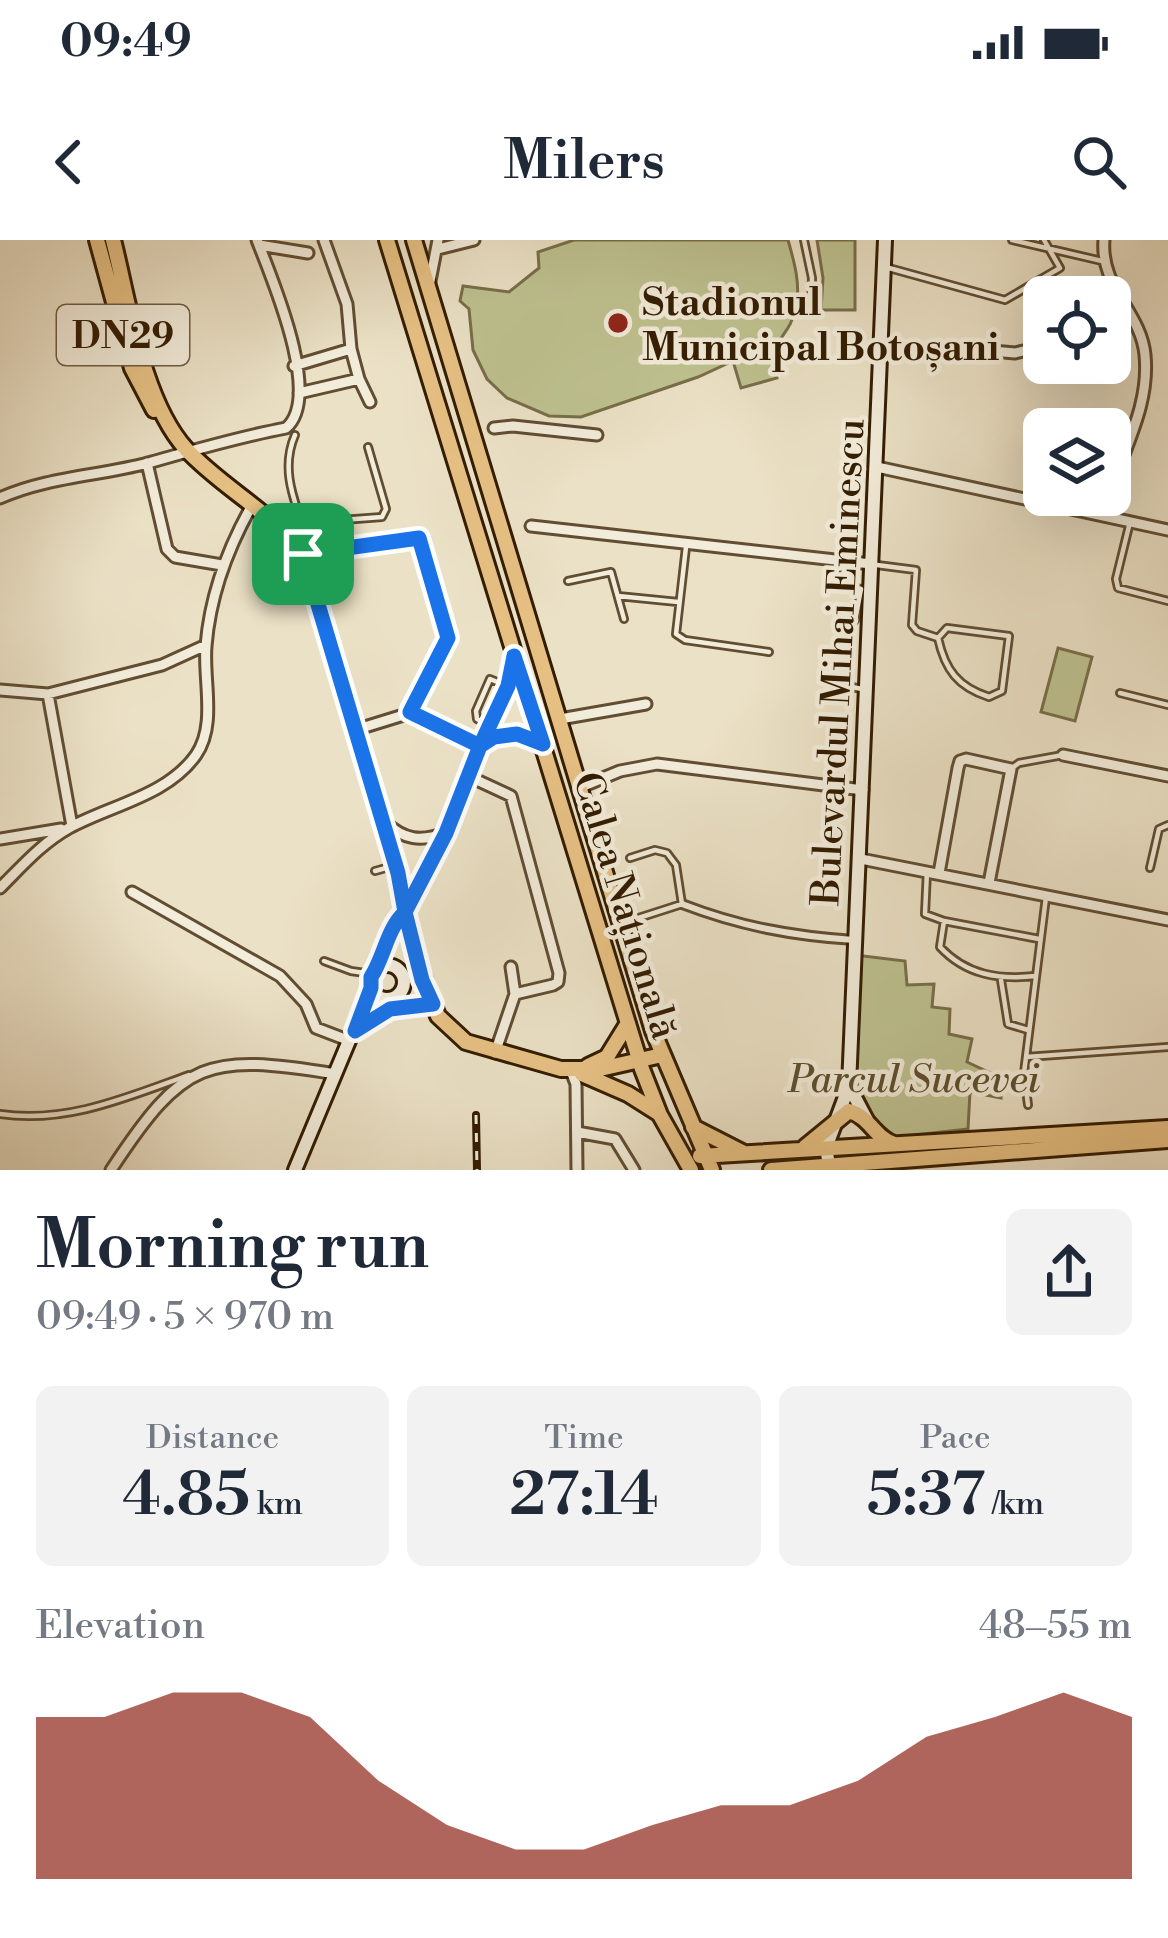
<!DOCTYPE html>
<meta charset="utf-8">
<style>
body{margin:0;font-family:"Libre Bodoni",serif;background:#f2f2f3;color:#1f2937;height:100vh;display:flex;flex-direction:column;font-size:45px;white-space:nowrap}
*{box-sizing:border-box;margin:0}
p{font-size:39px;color:#747a83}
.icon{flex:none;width:66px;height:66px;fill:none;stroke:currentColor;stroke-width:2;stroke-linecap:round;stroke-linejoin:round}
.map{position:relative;height:930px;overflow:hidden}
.drawer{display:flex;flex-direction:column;background:#fff;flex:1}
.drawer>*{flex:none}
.tools{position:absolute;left:1023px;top:36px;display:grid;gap:24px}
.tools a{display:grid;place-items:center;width:108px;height:108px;border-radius:18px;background:#fff;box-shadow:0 12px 48px #0002;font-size:60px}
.pin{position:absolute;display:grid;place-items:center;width:102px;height:102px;color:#fff;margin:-51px;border-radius:24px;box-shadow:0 6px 18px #0006}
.round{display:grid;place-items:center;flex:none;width:126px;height:126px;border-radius:18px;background:#f2f2f3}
.headline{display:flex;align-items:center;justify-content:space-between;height:204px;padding:0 36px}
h1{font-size:66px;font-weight:600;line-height:90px}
.stats{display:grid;grid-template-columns:repeat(3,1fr);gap:18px;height:204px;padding:12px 36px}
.stats div{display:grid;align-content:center;border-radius:18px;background:#f2f2f3;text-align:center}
.stats b{font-size:60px;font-weight:600}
.stats small{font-size:33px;font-weight:400}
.stats p{font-size:33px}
.chart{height:336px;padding:24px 36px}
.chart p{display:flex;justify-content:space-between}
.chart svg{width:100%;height:216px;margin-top:12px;fill:#8f2418;opacity:.7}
.status{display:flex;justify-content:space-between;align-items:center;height:84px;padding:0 60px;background:#fff;direction:ltr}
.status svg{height:33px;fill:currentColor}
header{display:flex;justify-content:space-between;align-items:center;height:156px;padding:0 36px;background:#fff;font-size:54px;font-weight:600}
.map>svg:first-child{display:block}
.green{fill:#bec190;stroke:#786e48;stroke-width:3}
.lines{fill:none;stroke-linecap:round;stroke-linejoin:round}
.service-casing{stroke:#614d32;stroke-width:10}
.pedestrian-casing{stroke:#614d32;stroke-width:12}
.minor-casing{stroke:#614d32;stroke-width:15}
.secondary-casing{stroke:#331c01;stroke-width:18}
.primary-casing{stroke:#331c01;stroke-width:20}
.service{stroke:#f2ecda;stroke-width:4.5}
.pedestrian{stroke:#f2ecda;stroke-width:6}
.minor{stroke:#f2ecda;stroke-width:9}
.secondary{stroke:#f2ecda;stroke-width:12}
.primary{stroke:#e6c083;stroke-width:14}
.rail-casing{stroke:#331c01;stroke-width:8}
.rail{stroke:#f2ecda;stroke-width:3;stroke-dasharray:9;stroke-linecap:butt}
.route-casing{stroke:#fff;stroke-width:24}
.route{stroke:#1a73e8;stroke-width:15}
.poi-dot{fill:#8f2418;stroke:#f2ecda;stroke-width:4.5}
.labels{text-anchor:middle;stroke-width:9;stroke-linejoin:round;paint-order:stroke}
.shield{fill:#f2ecda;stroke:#6c5a42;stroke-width:3}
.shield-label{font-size:36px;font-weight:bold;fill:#331c01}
.poi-label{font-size:39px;font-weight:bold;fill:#331c01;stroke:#f2ecda;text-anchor:start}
.street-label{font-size:39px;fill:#331c01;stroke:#f2ecda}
.park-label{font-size:39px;font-style:italic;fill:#5d4e2c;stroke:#f2ecda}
</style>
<div class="status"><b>09:49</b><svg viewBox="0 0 49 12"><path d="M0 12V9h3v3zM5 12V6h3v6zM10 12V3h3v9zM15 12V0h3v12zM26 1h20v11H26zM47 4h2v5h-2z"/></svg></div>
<header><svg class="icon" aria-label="back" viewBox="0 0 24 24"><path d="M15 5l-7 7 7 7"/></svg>Milers<svg class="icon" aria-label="search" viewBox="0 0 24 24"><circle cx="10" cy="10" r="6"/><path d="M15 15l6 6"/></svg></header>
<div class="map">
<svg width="1168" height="930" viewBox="0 0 1168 930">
<rect width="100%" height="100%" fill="#ebe1c6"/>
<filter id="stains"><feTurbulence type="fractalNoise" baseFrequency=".00167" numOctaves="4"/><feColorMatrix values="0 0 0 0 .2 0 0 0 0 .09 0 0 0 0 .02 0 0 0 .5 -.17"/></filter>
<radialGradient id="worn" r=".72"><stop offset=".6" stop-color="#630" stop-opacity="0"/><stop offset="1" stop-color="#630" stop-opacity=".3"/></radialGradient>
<path class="green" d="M574 0H788C794 21 801 45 796 67 788 103 769 93 777 138L741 148 733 121 698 137 581 177 549 176 507 158 487 139 473 110 469 69 460 61 463 46 509 52 539 28 538 12Z
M817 0H855V70H821L823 38Z
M1058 408 1092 417 1075 481 1041 472Z
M855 715 905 721 907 745 934 744 932 767 950 769 949 794 972 799 967 822 1001 838V858L970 852 968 889 888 898 857 853Z"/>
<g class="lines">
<defs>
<path id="service" d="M804 0 812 38 811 69
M1012 0 1102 21
M889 28 1005 60 1060 28 1044 0
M295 195C282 225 291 253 302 283
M1130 282 1116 339 1118 348 1168 361
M292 293 302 283 382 277 386 269 368 207
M686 307 676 394 685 400 769 412
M846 321 841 344 861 349 855 380
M877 325 916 330 912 385 917 391 938 398C945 430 958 447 989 457L1002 451 1009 396 947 388 938 398
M568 341 611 332 624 379
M618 356 678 362
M832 443 862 449
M1120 453 1168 465
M491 486 477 479 476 471 490 439 507 446
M1012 528 1019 523 1063 515
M1150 628 1159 589 1168 585
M375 631 393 626
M927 631 925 674 944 681
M626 682 682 664 676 625 667 613 655 610 630 618
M324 721 351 731 372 734 371 737
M1035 736C999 740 966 735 940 707L944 681 1039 699
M1001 740 1008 784 1028 790
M1026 817 1168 807
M1028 865 1024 833 1046 657
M0 874C66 884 128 857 189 835"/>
<path id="pedestrian" d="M682 664C739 686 792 696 854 700"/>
<path id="minor" d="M1104 0C1100 48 1141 72 1145 115 1150 165 1124 208 1110 253
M259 5 308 13
M438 9 474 0
M430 41 438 0
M958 108 1015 113 1044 106
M351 109 359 139 370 162
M294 126 351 109 347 64 324 0
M299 153 359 139
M494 188 513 186 597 195
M147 223 167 309 175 317 222 325
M877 227 1168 290
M0 258C47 237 98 236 148 223 194 210 238 197 286 188 323 157 272 39 257 0
M531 286 871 324
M303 314 419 298 448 398 410 473
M0 450 48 454 162 425 206 405
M48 454 72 586
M560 479 646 464
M355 490 410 473 480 506 507 494 539 500
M1063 515 1168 536
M468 536 511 556 559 733 558 742 553 745 515 754
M581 547 620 531 657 524 863 550
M385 582C404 600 421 602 445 593
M0 599 61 589
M861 619 1168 680
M939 633 958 528 960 521 966 519 1011 529 989 643
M0 648C22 626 42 603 69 588 111 565 167 556 196 515 217 485 203 440 206 406 210 356 227 310 251 267
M132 652 280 736 306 764 316 788 350 801
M405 672 445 593 508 446 514 419
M495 813 515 754 511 727
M571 831 576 844 577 930
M577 892 615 899 634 930
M111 930C184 819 206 813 336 834"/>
<path id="secondary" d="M370 742a17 17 0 1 1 34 0a17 17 0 1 1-34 0Z
M380 727 397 679 405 672
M356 790 390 769 433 764
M849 846 868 882
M295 930 371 748
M830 930 826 908 849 846 885 0"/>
<path id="primary" d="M97 0 132 128 154 170
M113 0C129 63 142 160 186 209 222 248 272 272 303 314L397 633 415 716 438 776 466 802 561 829H600L662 815
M387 0 642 829 660 875 691 930
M414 0 653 791 712 930
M588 826 607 817 628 783
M582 834 628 854 658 873
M693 887 742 912
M805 907 849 871C870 877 875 898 894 904
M700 916 1168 888
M771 930 1168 900"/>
</defs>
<use href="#service" class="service-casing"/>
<use href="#pedestrian" class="pedestrian-casing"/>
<use href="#minor" class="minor-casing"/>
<use href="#secondary" class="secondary-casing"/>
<use href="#primary" class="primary-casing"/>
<use href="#service" class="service"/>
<use href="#pedestrian" class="pedestrian"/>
<use href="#minor" class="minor"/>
<use href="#secondary" class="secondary"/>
<use href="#primary" class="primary"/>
<defs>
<path id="rail" d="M476 875 477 930"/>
</defs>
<use href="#rail" class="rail-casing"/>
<use href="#rail" class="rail"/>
</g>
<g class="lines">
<defs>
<path id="route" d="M303 314 398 633 405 672C387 688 384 718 371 737V748L355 791 390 769 433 764 422 740 405 672 446 593 480 506 494 497 517 494 543 504 514 416 508 446 480 506 410 472 448 398 419 298 303 314"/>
</defs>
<use href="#route" class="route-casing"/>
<use href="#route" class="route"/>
</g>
<circle class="poi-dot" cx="618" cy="83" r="12"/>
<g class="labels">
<rect class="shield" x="57" y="65" width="132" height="60" rx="9"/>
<g class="shield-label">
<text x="123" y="108">DN29</text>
</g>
<g class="poi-label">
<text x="642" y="75">Stadionul<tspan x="642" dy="45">Municipal Botoșani</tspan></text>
</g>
<g class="street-label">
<text transform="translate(837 422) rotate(-87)" y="14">Bulevardul Mihai Eminescu</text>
<text transform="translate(627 665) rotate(73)" y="14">Calea Națională</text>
</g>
<g class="park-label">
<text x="914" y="852">Parcul Sucevei</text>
</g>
</g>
<rect width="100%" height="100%" filter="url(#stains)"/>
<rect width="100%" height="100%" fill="url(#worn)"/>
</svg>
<div class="tools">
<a><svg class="icon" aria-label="locate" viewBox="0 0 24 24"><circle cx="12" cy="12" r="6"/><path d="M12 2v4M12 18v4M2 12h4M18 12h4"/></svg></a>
<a><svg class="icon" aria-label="layers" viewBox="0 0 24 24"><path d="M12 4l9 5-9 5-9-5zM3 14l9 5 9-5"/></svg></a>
</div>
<div class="pin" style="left:303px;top:314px;background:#1e9e55"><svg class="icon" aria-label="arrive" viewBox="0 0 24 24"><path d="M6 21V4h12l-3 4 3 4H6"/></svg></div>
</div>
<section class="drawer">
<div class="headline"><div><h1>Morning run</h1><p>09:49 · 5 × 970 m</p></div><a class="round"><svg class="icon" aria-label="share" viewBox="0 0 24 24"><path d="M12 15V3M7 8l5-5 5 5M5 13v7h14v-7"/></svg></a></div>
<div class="stats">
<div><p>Distance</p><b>4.85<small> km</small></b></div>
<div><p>Time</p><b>27:14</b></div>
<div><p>Pace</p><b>5:37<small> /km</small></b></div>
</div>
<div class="chart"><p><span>Elevation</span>48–55 m</p>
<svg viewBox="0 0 160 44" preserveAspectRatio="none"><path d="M0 44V11L10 11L20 6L30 6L40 11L50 24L60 33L70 38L80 38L90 33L100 29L110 29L120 24L130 15L140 11L150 6L160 11V44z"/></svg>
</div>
</section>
